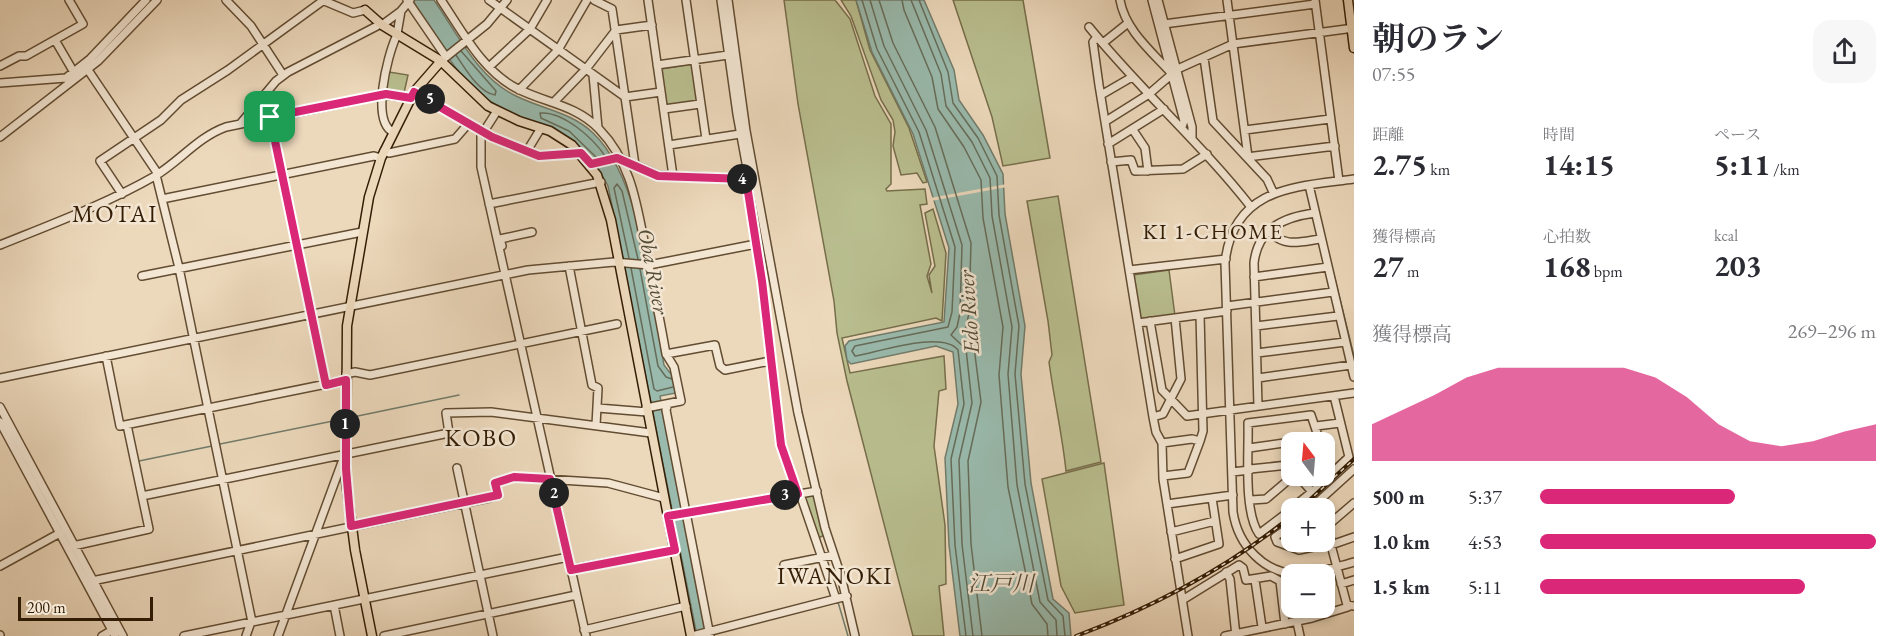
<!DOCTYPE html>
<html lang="ja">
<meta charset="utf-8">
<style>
body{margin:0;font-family:"EB Garamond","Noto Serif JP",serif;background:#f7f7f7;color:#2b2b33;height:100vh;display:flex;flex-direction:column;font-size:22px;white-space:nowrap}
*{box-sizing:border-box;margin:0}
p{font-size:20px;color:#7c7c81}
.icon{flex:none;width:33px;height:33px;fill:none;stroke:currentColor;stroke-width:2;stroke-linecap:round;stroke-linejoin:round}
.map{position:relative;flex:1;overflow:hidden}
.side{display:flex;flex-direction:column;background:#fff;width:540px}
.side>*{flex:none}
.needle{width:39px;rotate:344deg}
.fabs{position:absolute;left:1281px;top:432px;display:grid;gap:12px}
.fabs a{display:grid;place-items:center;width:54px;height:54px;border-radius:12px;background:#fff;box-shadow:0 3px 9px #0003;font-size:30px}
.scale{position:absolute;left:18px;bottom:15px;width:135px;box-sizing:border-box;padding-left:6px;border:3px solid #341d05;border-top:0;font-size:16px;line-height:21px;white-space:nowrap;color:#341d05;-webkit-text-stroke:4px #f3e6d3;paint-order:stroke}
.pin{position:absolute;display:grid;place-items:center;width:51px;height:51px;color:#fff;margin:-26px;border-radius:12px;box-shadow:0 3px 9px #0006}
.km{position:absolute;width:30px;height:30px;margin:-15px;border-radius:50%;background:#222;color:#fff;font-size:16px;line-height:30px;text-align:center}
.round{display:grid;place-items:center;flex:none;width:63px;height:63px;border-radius:18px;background:#f7f7f7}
.overview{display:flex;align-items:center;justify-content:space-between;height:102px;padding:0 18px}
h1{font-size:33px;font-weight:700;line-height:45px}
.metrics{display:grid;grid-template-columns:repeat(3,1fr);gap:9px;height:102px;padding:6px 18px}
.metrics div{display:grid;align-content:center}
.metrics b{font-size:30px;font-weight:700}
.metrics small{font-size:16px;font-weight:400}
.metrics p{font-size:16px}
.chart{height:168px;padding:12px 18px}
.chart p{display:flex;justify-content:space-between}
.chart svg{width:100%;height:108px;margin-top:6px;fill:#db2777;opacity:.7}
ul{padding:0 18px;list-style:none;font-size:20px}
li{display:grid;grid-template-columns:96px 72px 1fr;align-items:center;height:45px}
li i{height:15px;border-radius:8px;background:#db2777}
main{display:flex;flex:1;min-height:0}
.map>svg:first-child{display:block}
.green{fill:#b9be8f;stroke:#766e4a;stroke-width:1.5}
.water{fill:#99baad;stroke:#717b6a;stroke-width:1.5}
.pier{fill:#ecd8bb}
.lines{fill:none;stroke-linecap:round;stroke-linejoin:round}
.shore{stroke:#666c59;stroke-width:1.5}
.stream{stroke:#717b6a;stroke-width:1.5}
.minor-casing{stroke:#624c32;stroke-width:10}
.major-casing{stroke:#341d05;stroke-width:11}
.minor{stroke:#f3e6d3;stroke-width:7}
.major{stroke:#ecd8bb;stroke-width:8}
.rail-casing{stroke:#341d05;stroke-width:4}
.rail{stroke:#f3e6d3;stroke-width:1.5;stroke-dasharray:4.5;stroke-linecap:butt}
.route-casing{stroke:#fff;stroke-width:12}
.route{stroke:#db2777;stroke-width:8}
.labels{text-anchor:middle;stroke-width:5;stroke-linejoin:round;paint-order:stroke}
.neighbourhood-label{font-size:22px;letter-spacing:1.5px;fill:#341d05;stroke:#f3e6d3}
.water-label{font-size:22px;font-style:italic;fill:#524c37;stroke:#f3e6d3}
.quarter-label{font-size:24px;letter-spacing:1.5px;fill:#341d05;stroke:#f3e6d3}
</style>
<main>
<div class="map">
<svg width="1354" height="636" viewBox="0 0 1354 636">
<rect width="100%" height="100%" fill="#ecd8bb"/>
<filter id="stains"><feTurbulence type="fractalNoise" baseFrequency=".00333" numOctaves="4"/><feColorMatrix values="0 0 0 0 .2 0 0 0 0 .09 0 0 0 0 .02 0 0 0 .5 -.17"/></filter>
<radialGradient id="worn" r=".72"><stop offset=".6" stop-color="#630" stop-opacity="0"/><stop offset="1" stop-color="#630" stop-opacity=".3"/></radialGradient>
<path class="green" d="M784 0H835L850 19 875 96 891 124V184L886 189 887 191 925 189 927 204 920 205 931 264 927 276 932 293 929 275 935 266 925 213 933 209 946 253 942 321 936 318 842 338 850 373 944 356 946 389 939 391 934 446 945 525 946 584 939 586 944 636H913L847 381 837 333 834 301 798 104Z
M841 0H856L870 50 909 128 927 182 923 183 917 173 901 175 893 146 895 132 893 120 881 100 851 16Z
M953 0H1023L1050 158 1003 166 992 117Z
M692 64 697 102 666 107 661 69Z
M389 72 408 75 404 93 385 92Z
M1058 196 1101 462 1066 471C1062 433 1054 399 1049 362L1052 355 1048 321 1027 201Z
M1169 270 1175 316 1139 321 1133 275Z
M1104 463 1124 605 1075 613 1061 586 1042 479Z
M815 494 825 535 818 538 803 495Z"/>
<path class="water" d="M412 0H434C457 33 478 78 516 96 542 109 571 112 593 133 642 179 652 300 664 365L670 373 678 371 681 392 660 396 706 636H697L608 186C574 121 537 134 487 99 454 76 434 33 412 0Z
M856 0H924L954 70 959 100 983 135 1003 174 1005 214 1025 326 1021 374 1031 483 1053 599 1069 613 1071 636H960L949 545 945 458 958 404 953 352 936 346 851 364 847 360 845 346 849 341 944 322 949 248 913 134 872 52Z"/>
<path class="pier" d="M1007 184V187L931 201 930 198Z"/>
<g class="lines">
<path class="shore" d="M862 0 877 49 919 132 955 247 952 312 948 327 855 346 852 351 855 356C879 352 942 330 958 350L964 404 951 459 955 545 966 636
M870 0 884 46 926 130 962 245 960 313 957 327 951 335 966 349 972 403 959 460 962 544 973 636
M879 0 893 43 935 127 971 243 969 313 965 332 974 347 981 402 968 461 971 544 982 636
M902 0 904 10 932 77 938 109 964 147 981 180 983 218 1003 327 999 375 1008 487 1032 604 1047 624 1048 636
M911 0 941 74 946 106 972 142 990 178 992 216 1012 327 1008 374 1017 485 1040 602 1056 620 1057 636
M919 0 948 72 953 103 978 138 997 176 999 215 1019 326 1015 374 1025 484 1048 600 1063 616 1065 636
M456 55C465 68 479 93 495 95L496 91 461 51
M597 158 569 131 541 118 540 113C563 111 593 138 605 156
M629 258 614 188 617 184 622 191 638 259
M631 268 654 389 657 391 673 387
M640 269 658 366 666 377 672 379"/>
<path class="stream" d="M1333 271 1354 356
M353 417 459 395
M220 444 338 420
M139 461 212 446
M838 602 848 636"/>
<defs>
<path id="minor" d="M226 0 251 26 283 75
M322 0 353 13 365 10
M407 0 446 57
M441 0C462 31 483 72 518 89 546 103 576 105 599 129 632 163 637 206 646 251 653 285 660 320 666 354L674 367 681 401 646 408
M489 0 625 97 661 92
M594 0 612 9 635 165
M648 0 673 176
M686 0 706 139
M721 0 737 114 749 179
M728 0 746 131 798 413 825 528 841 576 855 636
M1120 0C1125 30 1152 52 1172 74L1149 94
M1152 0 1184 121 1182 127
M1158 0 1192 127V137
M1227 0 1248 157
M1315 0 1339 181
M1164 24 1315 4
M382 25 401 11 410 0
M1089 27C1140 90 1201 143 1251 207
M397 34 401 11
M1097 37 1093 42 1099 85 1153 417
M55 40 76 76
M1103 43 1128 23
M1204 58 1213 121 1267 179 1273 192
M441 61 487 24 507 0
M657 65 728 55
M0 66 19 56H26L83 24 69 0
M489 67 530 29 547 0
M88 70 158 174
M1171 72 1233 44 1354 28
M593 75 598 128
M0 83 66 78 90 59 146 0
M519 90 558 50 587 0
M414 92 492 137 539 156 581 153
M266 93 271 117
M1101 95 1132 77
M555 101 586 69 616 30 652 25
M664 109 700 104
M497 111 481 136V167L586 636
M270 118 326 385
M1106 121 1149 94
M241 123 276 81 288 72 377 26
M1133 130 1145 148 1148 171
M1245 130 1330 119
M393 132C371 121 387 57 396 37
M0 137 98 61 157 0
M1108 144 1164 109
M669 145 740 134
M384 151 389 153 455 139 469 123
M527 151 541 128
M1247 157 1335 146
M1111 162 1131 160 1135 171 1183 169 1207 154
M591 164 620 158 658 175 749 179
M156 175 179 268 252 622
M746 179 762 281 781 445 798 494
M1354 179C1295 187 1233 187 1225 263L1233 512C1238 545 1264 574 1299 574 1317 574 1336 567 1354 562
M1309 185 1354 377
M122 194 100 161 161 120 181 100 228 70 324 0
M162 199 374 156 381 158
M489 204 601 182
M1269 230C1283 248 1300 242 1320 239
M0 245C52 224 106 204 155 176 180 161 198 137 226 127L383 95 411 98
M502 246 500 239 532 232
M569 266 592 385 598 388 596 425
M1129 270 1226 259
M142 276 362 232
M1254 277 1328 267
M1227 306 1333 292
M1175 318 1181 379 1163 414 1153 417 1156 432 1162 443 1163 479 1188 636
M1150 321 1162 390 1187 416 1354 393
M1138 323 1227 311
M1256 326 1338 316
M1257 353 1345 342
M666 354 715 345 720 366 725 370 770 361
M106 356 120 426 346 380
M346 374 355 372 370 375 617 324
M0 378 528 270 614 262 649 265 756 244
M1258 378 1351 365
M668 404 666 410 710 636
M1258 406 1254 263C1258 228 1284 217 1315 213
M0 407 123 636
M598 408 647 412
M0 422 115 636
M1316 426 1340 423
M1162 443 1192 439 1200 441 1203 431 1200 315
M1249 448 1319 438
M457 468 493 636
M1250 469 1288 465 1292 468
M1232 472 1250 470
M1163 476 1188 473 1200 441
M1298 476 1312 492 1349 457 1334 396
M800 494 836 599
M142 496 449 433 446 413 491 412 651 433
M1251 500 1266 499 1293 476
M1167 504 1233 495
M1292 508 1312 492
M1311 508 1354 469
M1292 509 1259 534C1243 511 1249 452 1248 423L1311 415 1320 442
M668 516 817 491
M1292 525 1275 537 1277 542 1299 550 1332 543 1326 527 1354 503
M1171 532 1215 521
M1354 537 1331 545 1347 605 1354 606
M73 546 149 529 127 425
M1175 559 1219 544 1212 498
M784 565 834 555
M0 566 60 533
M571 569 675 550
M1226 572 1230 579 1236 636
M1255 580 1262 627
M92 581 489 498 498 495 495 483 514 477 608 483 664 498
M1341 584 1354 580
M1184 599 1239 565 1243 568 1246 580 1271 576 1280 581 1285 624
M334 605 340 636
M1309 608 1312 618 1348 607
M1297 622 1300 636
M584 630 686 606
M0 635V636
M102 636 116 628
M184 636 568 557
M246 636 251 622
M278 636 345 454
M384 636 576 595
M692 636 847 596
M1225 636 1312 618"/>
<path id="major" d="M1348 0 1354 48
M365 10 382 25 441 61 488 106 519 121 550 131 572 145 597 175 611 220 691 636
M372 636 355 550 346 481 347 326 369 197 381 158 414 92 441 61"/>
</defs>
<use href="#minor" class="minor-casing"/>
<use href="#major" class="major-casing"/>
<use href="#minor" class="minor"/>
<use href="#major" class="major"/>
<defs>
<path id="rail" d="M1301 508 1354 459
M1076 636C1153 607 1227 568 1292 516"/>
</defs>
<use href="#rail" class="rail-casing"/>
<use href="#rail" class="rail"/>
</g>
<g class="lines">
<defs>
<path id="route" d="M414 92 492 137 539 156 581 153 591 164 617 158 658 176 746 179 762 281 781 445 798 494 668 516 675 550 571 570 550 479 514 477 495 483 498 495 351 526 346 469V380L326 385 270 117 386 94 411 98Z"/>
</defs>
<use href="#route" class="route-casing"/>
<use href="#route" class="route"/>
</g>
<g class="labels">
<g class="neighbourhood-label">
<text x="1213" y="239">KI 1-CHOME</text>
</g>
<g class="water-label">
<text transform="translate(654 271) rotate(79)" y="8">Oba River</text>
<text transform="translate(968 312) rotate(-94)" y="8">Edo River</text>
<text x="1001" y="591">江戸川</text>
</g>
<g class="quarter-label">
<text x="115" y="222">MOTAI</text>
<text x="481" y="446">KOBO</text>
<text x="835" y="584">IWANOKI</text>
</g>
</g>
<rect width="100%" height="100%" filter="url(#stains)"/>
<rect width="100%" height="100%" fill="url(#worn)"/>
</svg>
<div class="fabs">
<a><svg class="needle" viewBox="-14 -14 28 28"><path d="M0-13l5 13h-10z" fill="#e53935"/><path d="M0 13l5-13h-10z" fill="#7c7c81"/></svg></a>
<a>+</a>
<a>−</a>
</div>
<div class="scale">200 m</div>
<div class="pin" style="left:270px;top:117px;background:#1e9e55"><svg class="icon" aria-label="arrive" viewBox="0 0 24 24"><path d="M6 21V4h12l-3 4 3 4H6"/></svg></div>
<b class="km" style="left:345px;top:424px">1</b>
<b class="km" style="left:554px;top:493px">2</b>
<b class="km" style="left:785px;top:495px">3</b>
<b class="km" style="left:742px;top:179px">4</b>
<b class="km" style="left:430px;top:99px">5</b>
</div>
<section class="side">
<div class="overview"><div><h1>朝のラン</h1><p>07:55</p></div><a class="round"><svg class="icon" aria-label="share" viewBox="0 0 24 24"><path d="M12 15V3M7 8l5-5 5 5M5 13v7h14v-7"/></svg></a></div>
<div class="metrics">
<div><p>距離</p><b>2.75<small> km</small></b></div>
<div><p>時間</p><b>14:15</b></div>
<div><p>ペース</p><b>5:11<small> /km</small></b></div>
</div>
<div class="metrics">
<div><p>獲得標高</p><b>27<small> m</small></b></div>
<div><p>心拍数</p><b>168<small> bpm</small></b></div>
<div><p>kcal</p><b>203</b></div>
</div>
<div class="chart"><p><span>獲得標高</span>269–296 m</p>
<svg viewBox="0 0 160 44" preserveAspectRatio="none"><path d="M0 44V29L10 23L20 17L30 10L40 6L50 6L60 6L70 6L80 6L90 10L100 18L110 29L120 36L130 38L140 36L150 32L160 29V44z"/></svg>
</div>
<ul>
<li><b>500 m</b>5:37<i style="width:58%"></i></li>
<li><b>1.0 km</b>4:53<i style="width:100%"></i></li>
<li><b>1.5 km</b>5:11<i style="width:79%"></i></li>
</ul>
</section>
</main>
